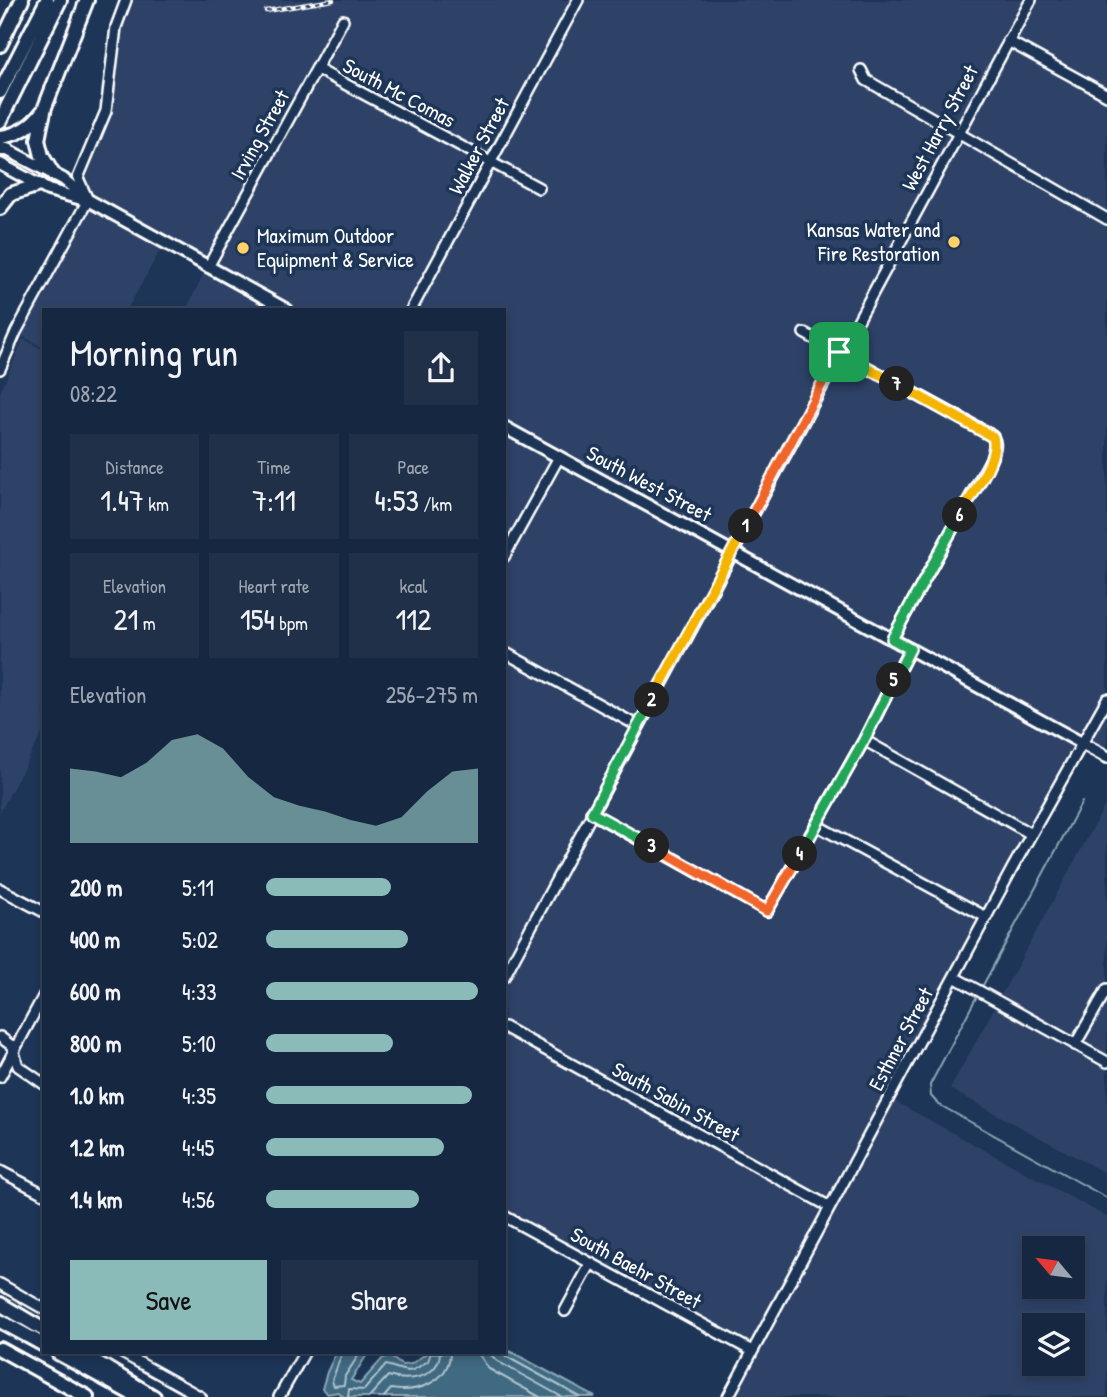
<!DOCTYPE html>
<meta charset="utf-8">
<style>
body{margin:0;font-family:"Patrick Hand",sans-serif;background:#1f3048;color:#f1f3f6;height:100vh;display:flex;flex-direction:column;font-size:26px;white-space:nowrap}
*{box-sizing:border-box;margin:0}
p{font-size:23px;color:#9ea6b1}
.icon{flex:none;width:38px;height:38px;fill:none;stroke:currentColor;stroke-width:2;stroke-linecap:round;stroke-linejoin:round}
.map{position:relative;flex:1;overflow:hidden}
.details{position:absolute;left:42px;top:308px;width:464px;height:1046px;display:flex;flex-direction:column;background:#162841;border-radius:0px;box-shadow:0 4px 10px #0003,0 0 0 2px #35445a}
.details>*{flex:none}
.needle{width:46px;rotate:299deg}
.buttons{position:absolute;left:1022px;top:1236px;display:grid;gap:14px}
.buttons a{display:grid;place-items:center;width:63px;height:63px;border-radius:0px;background:#162841;box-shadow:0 4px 10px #0003,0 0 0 2px #35445a;font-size:35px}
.pin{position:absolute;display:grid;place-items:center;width:60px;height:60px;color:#fff;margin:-30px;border-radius:14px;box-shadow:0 4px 10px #0006}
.km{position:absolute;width:35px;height:35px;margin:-18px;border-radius:50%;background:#222;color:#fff;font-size:19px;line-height:35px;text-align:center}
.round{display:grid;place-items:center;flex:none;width:74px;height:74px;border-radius:0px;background:#1f3048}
.overview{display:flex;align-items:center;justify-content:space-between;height:119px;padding:0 28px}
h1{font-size:38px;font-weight:600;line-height:52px}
.stats{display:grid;grid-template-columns:repeat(3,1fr);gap:10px;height:119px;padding:7px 28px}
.stats div{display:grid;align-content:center;border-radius:0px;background:#1f3048;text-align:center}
.stats b{font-size:30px;font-weight:600}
.stats small{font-size:19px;font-weight:400}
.stats p{font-size:19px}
.chart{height:196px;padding:14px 28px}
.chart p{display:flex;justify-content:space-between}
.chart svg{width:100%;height:126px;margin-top:7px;fill:#8bbbb9;opacity:.7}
.action{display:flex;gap:14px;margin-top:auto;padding:14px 28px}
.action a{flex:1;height:80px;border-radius:0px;background:#8bbbb9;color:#111;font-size:28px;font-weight:600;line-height:80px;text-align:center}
.action a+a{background:#1f3048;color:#f1f3f6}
ul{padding:0 28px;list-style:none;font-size:23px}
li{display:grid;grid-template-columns:112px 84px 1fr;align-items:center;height:52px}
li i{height:18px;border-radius:9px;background:#8bbbb9}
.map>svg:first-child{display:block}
.built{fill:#2f4367;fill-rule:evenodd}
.water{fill:#3f6b82;stroke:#8ca6b4;stroke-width:2}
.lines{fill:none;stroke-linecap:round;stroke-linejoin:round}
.shore{stroke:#b2c4cd;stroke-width:2}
.stream{stroke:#8ca6b4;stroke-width:2}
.minor-casing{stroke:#fff;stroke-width:14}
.major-casing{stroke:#fff;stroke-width:16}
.highway-casing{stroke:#fff;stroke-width:18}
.minor{stroke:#1d3557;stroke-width:9}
.major{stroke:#1d3557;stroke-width:10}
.highway{stroke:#1d3557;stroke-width:12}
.rail-casing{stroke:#fff;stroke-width:4.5}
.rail{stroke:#1d3557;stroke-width:2;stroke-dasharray:5;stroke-linecap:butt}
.split-1-casing{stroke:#fff;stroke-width:14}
.split-2-casing{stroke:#fff;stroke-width:14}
.split-3-casing{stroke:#fff;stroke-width:14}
.split-4-casing{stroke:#fff;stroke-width:14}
.split-5-casing{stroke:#fff;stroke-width:14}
.split-6-casing{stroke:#fff;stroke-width:14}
.split-7-casing{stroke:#fff;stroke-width:14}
.split-8-casing{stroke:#fff;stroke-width:14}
.split-1{stroke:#f0652b;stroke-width:9}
.split-2{stroke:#f5b400;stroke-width:9}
.split-3{stroke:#22a559;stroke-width:9}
.split-4{stroke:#f0652b;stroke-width:9}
.split-5{stroke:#22a559;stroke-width:9}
.split-6{stroke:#22a559;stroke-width:9}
.split-7{stroke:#f5b400;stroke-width:9}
.split-8{stroke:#f5b400;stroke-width:9}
.poi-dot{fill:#ffd166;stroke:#1d3557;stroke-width:2.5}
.labels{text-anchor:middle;stroke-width:7;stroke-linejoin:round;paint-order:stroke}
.street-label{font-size:21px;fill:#fff;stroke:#1d3557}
.poi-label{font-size:21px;fill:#fff;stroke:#1d3557;text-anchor:end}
</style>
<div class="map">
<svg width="1107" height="1397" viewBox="0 0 1107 1397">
<rect width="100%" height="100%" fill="#1d3557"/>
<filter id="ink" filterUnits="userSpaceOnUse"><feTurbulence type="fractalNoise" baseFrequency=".0143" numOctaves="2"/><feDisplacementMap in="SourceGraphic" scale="14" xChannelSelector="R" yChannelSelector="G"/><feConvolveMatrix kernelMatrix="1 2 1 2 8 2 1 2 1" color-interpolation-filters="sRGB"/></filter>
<g filter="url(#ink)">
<path class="built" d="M126 0H1107V758L1081 744 889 1098 1107 1217V1397H733L752 1351 504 1214V310H186L207 267 164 243 127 310H44V348L16 332 87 201 79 182 106 111ZM1034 1248H1073V1286H1034ZM1034 1325H1073V1363H1034Z
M23 339 44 350V730L0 812V393Z
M1107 802V1174L950 1089Z"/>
<path class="water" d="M504 1348 595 1397H344L338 1392 328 1394 322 1389 327 1372 336 1353H368L351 1380 360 1384 383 1358 389 1356 402 1365 411 1364 427 1353H504Z"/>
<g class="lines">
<path class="shore" d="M342 1353 332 1381 334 1386 344 1385 345 1376 360 1353
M478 1353 489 1369 540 1397
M489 1353 497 1361 562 1397
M500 1353 580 1397
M348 1397 349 1389 364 1390 386 1365C409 1371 406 1376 428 1361L431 1353
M369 1397 388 1376C407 1382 438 1379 440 1353
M384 1397 391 1389C416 1393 449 1383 450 1353"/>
<path class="stream" d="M982 987 1082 802
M977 996 930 1085 931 1096 938 1104 1107 1198"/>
<defs>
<path id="minor" d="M1008 41 1107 95
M317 69 539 188
M861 70 866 80 1107 219
M208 267 343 20
M411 310 578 0
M804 333 988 433C998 440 996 447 992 457L892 639
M0 369 16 332 88 200 78 178 106 111 116 27 126 0
M504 557 559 457
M504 652 638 726
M864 740 1031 834
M591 813 767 911 864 740 910 648
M816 825 986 917
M0 889 44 912
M504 977 1031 0
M954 977 1107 1062
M504 1027 830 1207
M0 1037 12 1046 18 1066 44 1084
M1075 1045 1107 989
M0 1077 44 995
M0 1171 44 1194
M504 1216 752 1351
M0 1284 44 1309
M565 1311 591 1263
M122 1353 201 1397
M279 1397 304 1353
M728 1397 1013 867 1107 699"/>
<path id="major" d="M0 146 63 179 88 200 287 310
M0 164 48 190 85 200
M504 427 1107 757"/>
<path id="highway" d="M0 45 22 0
M0 92 47 0
M0 121 60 0
M0 137C19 135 32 126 43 111
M0 149H7
M53 174 42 156 38 140 41 125 45 107 87 0
M0 208 11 194 39 185
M0 1304 44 1330
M0 1321 44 1345
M0 1349 87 1397
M58 1353 138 1397
M81 1353 154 1397"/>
</defs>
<use href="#minor" class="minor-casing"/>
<use href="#major" class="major-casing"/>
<use href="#highway" class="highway-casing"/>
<use href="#minor" class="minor"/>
<use href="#major" class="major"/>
<use href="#highway" class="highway"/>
<defs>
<path id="rail" d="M266 11 333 0"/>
</defs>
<use href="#rail" class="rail-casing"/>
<use href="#rail" class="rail"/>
</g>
</g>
<g class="lines" filter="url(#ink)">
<defs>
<path id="split-1" d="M746 526 839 352"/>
<path id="split-2" d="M652 700 746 526"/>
<path id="split-3" d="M652 846 592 813 652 700"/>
<path id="split-4" d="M652 846 767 911 800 854"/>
<path id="split-5" d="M800 854 864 740 894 680"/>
<path id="split-6" d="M894 680 910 649 892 639 960 515"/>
<path id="split-7" d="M897 384 993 437C1000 457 971 496 960 515"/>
<path id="split-8" d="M839 352 897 384"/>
</defs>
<use href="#split-1" class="split-1-casing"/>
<use href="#split-2" class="split-2-casing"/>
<use href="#split-3" class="split-3-casing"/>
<use href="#split-4" class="split-4-casing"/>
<use href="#split-5" class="split-5-casing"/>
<use href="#split-6" class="split-6-casing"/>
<use href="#split-7" class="split-7-casing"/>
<use href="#split-8" class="split-8-casing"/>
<use href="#split-1" class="split-1"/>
<use href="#split-2" class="split-2"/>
<use href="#split-3" class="split-3"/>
<use href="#split-4" class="split-4"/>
<use href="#split-5" class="split-5"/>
<use href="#split-6" class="split-6"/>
<use href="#split-7" class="split-7"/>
<use href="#split-8" class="split-8"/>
</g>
<g class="poi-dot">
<circle cx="954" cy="242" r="7"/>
<circle cx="243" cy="248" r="7"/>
</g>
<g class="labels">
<g class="street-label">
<text transform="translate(399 93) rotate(28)" y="7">South Mc Comas</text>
<text transform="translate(940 128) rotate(-62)" y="7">West Harry Street</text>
<text transform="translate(260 135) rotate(-61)" y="7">Irving Street</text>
<text transform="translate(479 146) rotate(-62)" y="7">Walker Street</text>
<text transform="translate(649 484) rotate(28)" y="7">South West Street</text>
<text transform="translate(901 1039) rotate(-62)" y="7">Esthner Street</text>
<text transform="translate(676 1102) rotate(29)" y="7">South Sabin Street</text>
<text transform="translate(636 1268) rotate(29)" y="7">South Baehr Street</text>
</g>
<g class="poi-label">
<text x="940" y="237">Kansas Water and<tspan x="940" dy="24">Fire Restoration</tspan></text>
<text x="257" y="243" text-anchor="start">Maximum Outdoor<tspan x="257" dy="24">Equipment &amp; Service</tspan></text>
</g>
</g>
</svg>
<div class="buttons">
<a><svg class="needle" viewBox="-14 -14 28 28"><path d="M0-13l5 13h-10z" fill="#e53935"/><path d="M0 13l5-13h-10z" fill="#9ea6b1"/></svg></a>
<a><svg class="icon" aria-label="layers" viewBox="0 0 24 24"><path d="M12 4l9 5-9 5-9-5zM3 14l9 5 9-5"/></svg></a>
</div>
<div class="pin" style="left:839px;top:352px;background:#1e9e55"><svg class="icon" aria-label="arrive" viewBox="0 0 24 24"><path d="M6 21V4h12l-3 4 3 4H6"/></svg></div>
<b class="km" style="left:746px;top:526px">1</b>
<b class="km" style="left:652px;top:700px">2</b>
<b class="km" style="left:652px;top:846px">3</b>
<b class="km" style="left:800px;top:854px">4</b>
<b class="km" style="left:894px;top:680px">5</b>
<b class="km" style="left:960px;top:515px">6</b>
<b class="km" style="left:897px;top:384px">7</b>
<section class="details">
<div class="overview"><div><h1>Morning run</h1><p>08:22</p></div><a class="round"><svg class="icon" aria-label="share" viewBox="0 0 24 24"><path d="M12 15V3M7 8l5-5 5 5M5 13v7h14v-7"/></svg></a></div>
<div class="stats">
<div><p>Distance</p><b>1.47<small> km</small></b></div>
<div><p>Time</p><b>7:11</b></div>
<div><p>Pace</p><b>4:53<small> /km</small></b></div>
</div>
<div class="stats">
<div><p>Elevation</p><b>21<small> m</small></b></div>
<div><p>Heart rate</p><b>154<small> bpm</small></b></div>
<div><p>kcal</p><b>112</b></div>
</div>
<div class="chart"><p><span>Elevation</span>256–275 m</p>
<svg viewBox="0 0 160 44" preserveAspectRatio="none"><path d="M0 44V18L10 19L20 21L30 16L40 8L50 6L60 11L70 21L80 28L90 31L100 33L110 36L120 38L130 35L140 26L150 19L160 18V44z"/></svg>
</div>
<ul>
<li><b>200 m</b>5:11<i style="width:59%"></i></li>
<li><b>400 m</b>5:02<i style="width:67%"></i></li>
<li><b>600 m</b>4:33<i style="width:100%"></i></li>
<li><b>800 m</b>5:10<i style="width:60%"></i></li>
<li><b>1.0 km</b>4:35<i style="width:97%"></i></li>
<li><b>1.2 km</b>4:45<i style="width:84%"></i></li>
<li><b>1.4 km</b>4:56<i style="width:72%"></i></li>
</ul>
<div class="action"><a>Save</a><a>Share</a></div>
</section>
</div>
